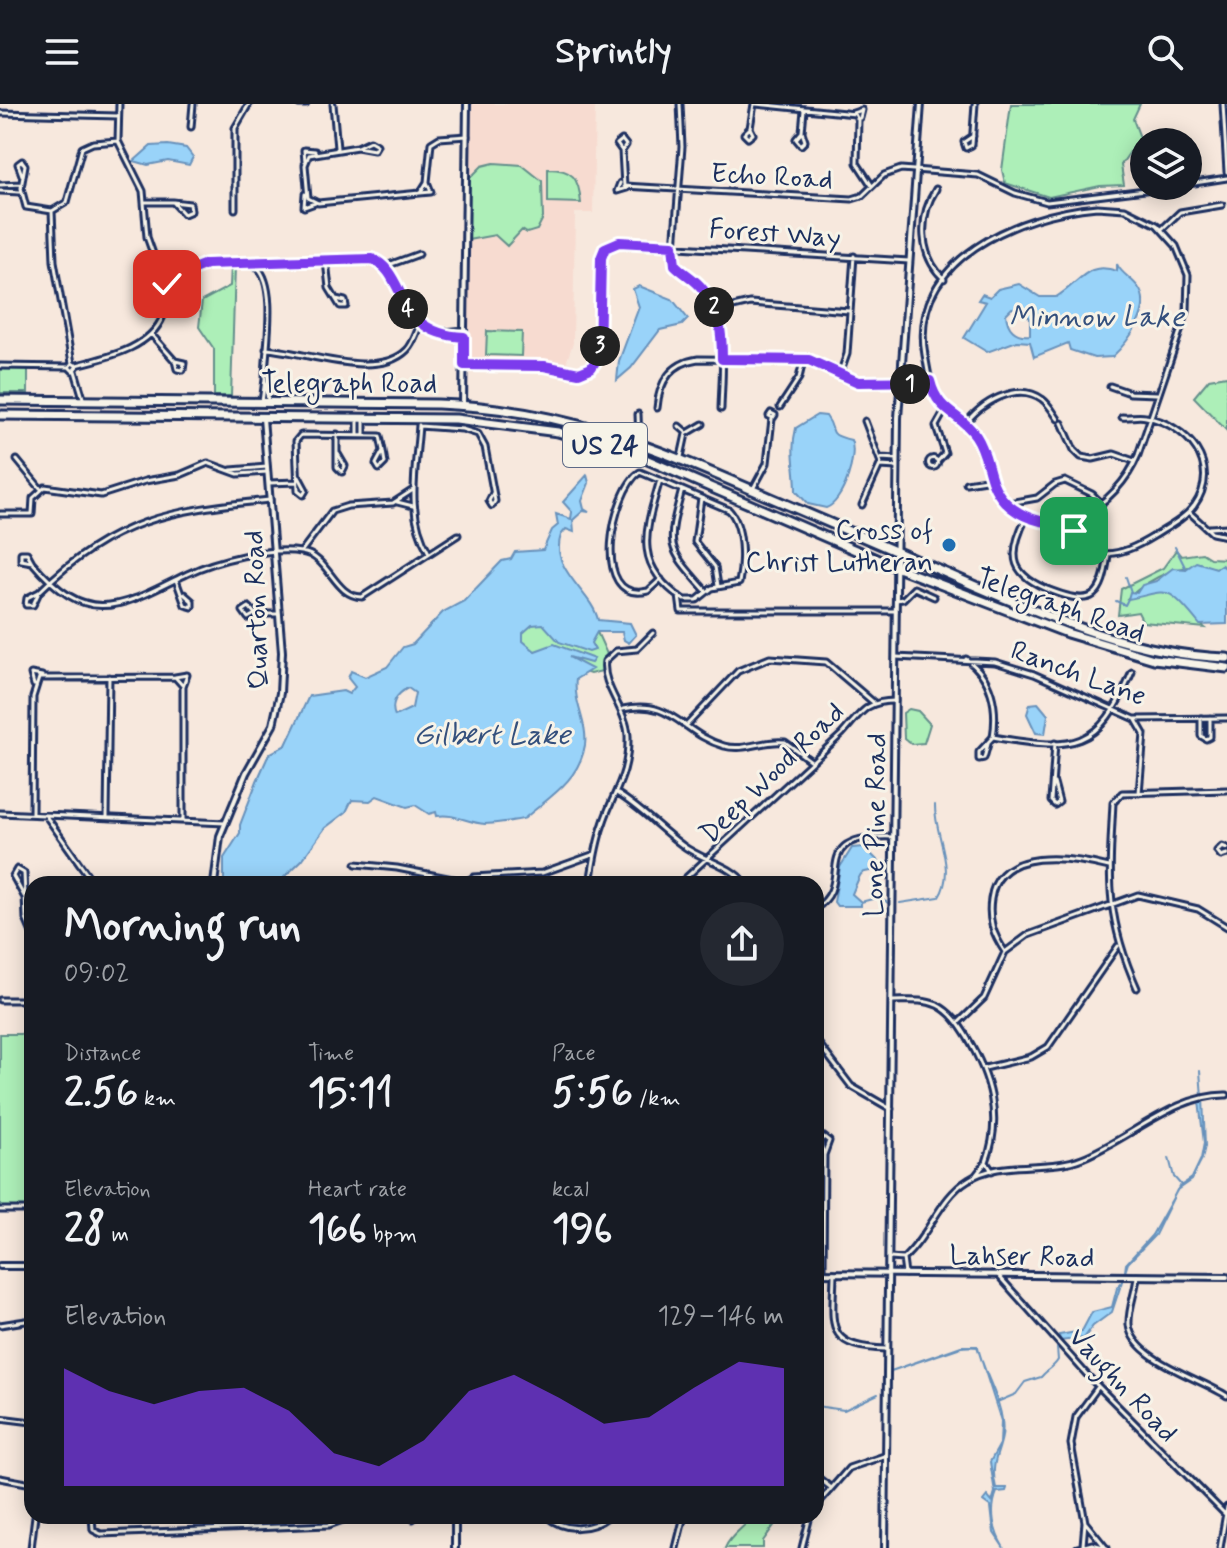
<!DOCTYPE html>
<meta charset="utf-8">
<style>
body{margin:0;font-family:Mynerve,sans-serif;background:#242831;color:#f1f3f6;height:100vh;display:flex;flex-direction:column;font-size:30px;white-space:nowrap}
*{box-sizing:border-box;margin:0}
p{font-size:26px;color:#9ea1a6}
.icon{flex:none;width:44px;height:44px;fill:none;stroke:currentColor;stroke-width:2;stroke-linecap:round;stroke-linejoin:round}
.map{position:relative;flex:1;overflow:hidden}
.details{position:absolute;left:24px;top:772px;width:800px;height:648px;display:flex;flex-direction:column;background:#171b24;border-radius:24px;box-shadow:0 4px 20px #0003}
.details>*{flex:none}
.fabs{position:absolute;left:1130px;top:24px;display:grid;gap:16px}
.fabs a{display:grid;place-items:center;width:72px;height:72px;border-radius:50%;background:#171b24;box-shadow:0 4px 20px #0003;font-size:40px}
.pin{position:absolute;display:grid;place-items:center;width:68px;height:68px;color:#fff;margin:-34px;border-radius:16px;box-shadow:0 4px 12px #0006}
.km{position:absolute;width:40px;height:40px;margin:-20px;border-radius:50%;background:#222;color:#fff;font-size:22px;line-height:40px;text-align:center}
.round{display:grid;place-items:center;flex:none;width:84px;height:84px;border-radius:42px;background:#242831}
.headline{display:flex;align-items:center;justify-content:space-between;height:136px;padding:0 40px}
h1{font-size:44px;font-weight:700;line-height:60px}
.figures{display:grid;grid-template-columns:repeat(3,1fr);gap:12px;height:136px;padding:8px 40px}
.figures div{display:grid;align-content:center}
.figures b{font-size:40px;font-weight:700}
.figures small{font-size:22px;font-weight:400}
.figures p{font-size:22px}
.chart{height:224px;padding:16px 40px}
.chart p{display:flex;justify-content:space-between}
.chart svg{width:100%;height:144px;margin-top:8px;fill:#7c3aed;opacity:.7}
header{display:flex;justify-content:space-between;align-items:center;height:104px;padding:0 40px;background:#171b24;font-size:36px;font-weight:700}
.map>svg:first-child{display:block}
.built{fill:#f7dbd0}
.green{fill:#adefb8;stroke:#648f8b;stroke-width:2}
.water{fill:#99d3f9;stroke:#6791bb;stroke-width:2;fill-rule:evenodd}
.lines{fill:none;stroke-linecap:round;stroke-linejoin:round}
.stream{stroke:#6791bb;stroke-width:2}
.minor-casing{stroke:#1b2f5e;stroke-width:9}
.tertiary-casing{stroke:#1b2f5e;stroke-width:10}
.trunk-casing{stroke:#1b2f5e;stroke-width:13}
.minor{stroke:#f7f3e8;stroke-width:3}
.tertiary{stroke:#f7f3e8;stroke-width:4}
.trunk{stroke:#f7f3e8;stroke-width:7}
.route-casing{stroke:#fff;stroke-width:16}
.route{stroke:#7c3aed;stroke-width:10}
.poi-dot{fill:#1f6fb2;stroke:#f7f3e8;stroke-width:3}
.labels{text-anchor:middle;stroke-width:6;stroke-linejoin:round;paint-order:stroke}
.shield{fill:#f7f3e8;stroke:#5d6a87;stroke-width:2}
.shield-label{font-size:26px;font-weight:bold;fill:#1b2f5e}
.street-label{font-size:28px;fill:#1b2f5e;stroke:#f7f3e8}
.poi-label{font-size:28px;fill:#1b2f5e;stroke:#f7f3e8;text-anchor:end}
.water-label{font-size:30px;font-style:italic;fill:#34507d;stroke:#f7f3e8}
</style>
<header><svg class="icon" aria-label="menu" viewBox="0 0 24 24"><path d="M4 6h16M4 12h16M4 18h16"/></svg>Sprintly<svg class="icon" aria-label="search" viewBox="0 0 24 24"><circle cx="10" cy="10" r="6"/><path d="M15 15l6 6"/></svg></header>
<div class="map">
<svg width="1227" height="1444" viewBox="0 0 1227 1444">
<rect width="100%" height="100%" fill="#f7e8dd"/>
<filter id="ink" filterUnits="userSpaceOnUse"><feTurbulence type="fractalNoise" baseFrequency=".0125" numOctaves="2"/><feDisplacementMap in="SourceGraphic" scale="16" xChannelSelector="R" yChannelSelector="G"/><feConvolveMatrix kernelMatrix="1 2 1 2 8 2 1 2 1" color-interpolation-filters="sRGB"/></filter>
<g filter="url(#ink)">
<path class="built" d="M469 0H595L593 109H575L573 239 565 262 541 257 464 256Z"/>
<path class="green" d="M1011 0H1140L1133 15 1142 39H1136L1121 61 1124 81 1100 82 1049 93 1005 79 1002 66Z
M494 59 522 61 542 77 543 114 537 126 527 129 522 126 507 142 495 131 468 136 469 75 482 62Z
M548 65C573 65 579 74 581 99L548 98Z
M231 161 235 162 231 292H214V245L199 223 202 197 230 182Z
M487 227 522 228 521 252 486 251Z
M28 264V289H0V265Z
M1227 272V327L1194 293 1209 275Z
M1176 446 1181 452 1202 449 1210 454 1227 455V465L1221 461 1216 464C1183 456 1150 474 1128 494 1149 492 1165 478 1185 499 1192 507 1197 518 1205 524L1143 518 1138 508 1118 511 1121 485 1163 464Z
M529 511 597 528 607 550 602 567 590 570 512 545Z
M909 605 918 607 930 620 924 639 911 640 904 634 903 609Z
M0 930H32V1103H0Z
M753 1412 778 1416 763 1437V1444H725C730 1431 744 1424 753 1412Z"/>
<path class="water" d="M168 41 186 44 193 53 189 61 168 57 148 61 134 57 151 42Z
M1117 160C1121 170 1132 174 1138 183 1155 205 1126 240 1112 253L1094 254 1070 246 1068 239 1034 253 1030 238 1017 237 987 248 964 234 986 198 978 196 982 190 990 193 998 185 1019 180 1040 193H1056C1080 179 1087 156 1117 167ZM1012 204 1022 206 1030 214V231C1015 233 1007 224 1006 210Z
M639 182 672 195 688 215 682 221 660 226 631 264 617 276 619 257 639 203 633 185Z
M817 311 826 312C839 329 824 329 851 336 858 352 843 399 826 404L808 400 796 387C796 363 790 348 796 324Z
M587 371 589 379 582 397 584 405 589 408 583 407 573 416 574 428 566 425 561 431C549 466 592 488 598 516L630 519 636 531 629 539 624 536 622 528H597L591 539 595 546 589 548 559 538 543 520 532 521 523 529V537L535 547 554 540 594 555 591 559 569 553 592 565 576 575C573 599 588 619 585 641 579 677 548 694 525 714 523 716 490 720 485 720 467 719 455 709 437 712L436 708 429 710 415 701 407 703 377 692 370 697 352 696 346 708 325 724 302 756 277 780H224V754L240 729V721L257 677 269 650 286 641 309 592 343 587 349 590 355 583 348 574 351 567 365 573 387 563 403 543 413 540 443 508 464 497 502 457 511 455 515 448 543 446 552 426 558 421 556 410 571 415 572 408 563 398ZM408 584 415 589 412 604 395 612C390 600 396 590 408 584Z
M1196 458 1216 464 1221 461 1227 465V520L1200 521C1165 477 1168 488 1128 495L1130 488 1137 489 1142 481 1156 477 1173 464 1186 465Z
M1038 599 1048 611 1045 630 1036 629 1027 610 1030 600Z
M864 743 883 762C857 775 866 757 852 790L861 798V802H837L834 798 840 763 852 744Z
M1203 993 1205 1042 1202 1055 1191 1076 1177 1086 1155 1131 1128 1159 1112 1208 1093 1222 1084 1234 1060 1237 1059 1231 1082 1227 1092 1208 1112 1203 1117 1184 1124 1175 1126 1160 1152 1131 1179 1083 1192 1074 1201 1055 1204 1039 1199 997Z
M961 1242 978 1243C983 1269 999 1290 1002 1316 1006 1345 988 1352 996 1384H1007L1006 1387 997 1388C989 1407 994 1428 1004 1444L994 1429 991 1403 983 1397 987 1392 992 1398 995 1388 990 1358 1000 1340 1001 1317 977 1242 961 1243 891 1267Z"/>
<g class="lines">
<path class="stream" d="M1175 443 1186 465
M1126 473 1131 488
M1116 497 1125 501 1128 495
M881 795 888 799
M861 798 876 794
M900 799 939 793C957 764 934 731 935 701
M1200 967 1202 993
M1169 1054 1174 1073 1181 1081
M997 1298 1016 1290 1025 1278 1041 1273C1047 1266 1054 1263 1058 1256L1057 1244
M816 1302 844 1306 878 1290"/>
<defs>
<path id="minor" d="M299 0H306
M333 0 337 44
M680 0 682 43 673 156C679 170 695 175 704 187 729 221 722 265 721 305
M756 0 855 10 858 16 857 59 872 82
M1223 0 1227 68
M0 9 118 12
M853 9 862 6 860 14
M191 23 193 0
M750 24 753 30 748 34 744 30 750 24 754 0
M802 28 805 37 801 41 796 35 802 28 804 6
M973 32 964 38 966 44 972 41 975 0
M118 37 143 87 147 133 166 186
M1156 38 1161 35 1167 38
M357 43 370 37 377 41 374 46 357 43 309 51 305 61 308 94 318 99 420 89 427 78 431 39 439 34 467 32
M622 47 617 40 622 36 626 41 622 47 624 82 852 95 862 92 884 71 901 65 978 71 1015 89 1047 98 1178 82
M305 57 304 46 315 47
M22 71 18 60 22 57 25 61 21 84 26 103 52 107
M620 79 617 87 627 84
M1188 80 1227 74
M0 81 21 80
M936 85C918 113 919 152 944 175
M0 87 20 88
M420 89 431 88 427 78
M305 90 304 103 315 99
M146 98H173L184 110 191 107 190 100 173 98
M1097 103 1125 105 1157 121 1176 142 1188 171 1187 207 1138 351C1118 401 1049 449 1004 396 988 377 990 350 975 330 963 315 944 310 935 293 929 280 928 265 925 251 908 155 1019 110 1097 103Z
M235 105V24L249 0
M1162 125 1180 108 1222 101
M326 157 329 184 340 202H346L345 197 336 195
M386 162 419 150
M257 163C278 183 265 246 265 275
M716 207 750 199 849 207
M445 228 464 226
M151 230 175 257 177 265 183 266 184 259 175 257
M266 245C305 247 376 277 407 246 414 239 416 228 421 219
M72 259 77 262 73 267 69 263 72 259 54 157 52 107 67 98 82 44 93 39 118 37 119 0
M77 261C107 253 150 245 163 212 168 200 164 187 170 175L206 160 372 155C408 169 393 230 463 233
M464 261 544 262 574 269 591 264 600 245 601 154 605 144 613 139 909 157
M0 262 69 263
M75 267 83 294
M840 270 847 250 854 152
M901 273 929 271
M1110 282 1130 289 1157 290
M262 298 265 275 268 296
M780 303 799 274 803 257
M657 304C659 278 671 259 698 255L809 256 858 278 930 277
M771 309 775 311 773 314 769 312Z
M638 310 639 337
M358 314V330
M364 314V330
M1062 319 1074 346 1081 353 1093 355 1114 350 1134 357
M419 321C416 367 405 408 429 449
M965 321C979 299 1018 277 1042 295 1049 300 1053 308 1058 315
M419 322 462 325 478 330 485 343 495 397 492 402 489 397 493 389
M679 322 686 328
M337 330V363L342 368 345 362 338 350
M681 353 686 330 703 320
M881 354 897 355
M928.5 359a4.5 4.5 0 1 1 9 0a4.5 4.5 0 1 1-9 0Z
M17 356 40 384
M938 357 945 349 936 322 945 306
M880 362 897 363
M231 366 267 363
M299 373 306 386 303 391 298 387 296 337 301 331 380 332 383 347 376 360 379 365 385 359 383 347
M660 376C645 428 632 461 684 496
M269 379 297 378
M966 379 992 375
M754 383 767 359 772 315
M682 386C666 444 667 443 706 487
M701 394 695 438 715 463 718 482
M397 398 413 402
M1009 399 1037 394 1055 380 1065 377 1092 390 1102 400
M862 401 881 359 865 317
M1189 408 1212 429 1227 432
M0 410H32L33 394 45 383 101 391 145 377 180 371 208 359 238 370 267 368
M1026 414C1006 454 1012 472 1052 487 1094 503 1102 493 1108 451
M1070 417C1086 464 1122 452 1154 432 1168 423 1184 415 1194 402 1223 361 1187 321 1146 313 1138 311 1130 314 1122 313
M1209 424 1227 423
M301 448 332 407 348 402 393 399 413 386
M21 449H27L32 458 21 456Z
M32 458C89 525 120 503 187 470 216 456 269 443 301 448 330 452 333 492 362 493L458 431
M661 475 648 487C589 501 612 386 640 368L729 406C744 422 743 459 739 479L712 484 697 496H686
M176 476 185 501 192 503V497L184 490
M39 488C113 415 170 406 270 396
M39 488 33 501H26L27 494Z
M679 492 681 507H896
M896 496 903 495 914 484 934 493
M255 510 249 503 243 507 248 514 255 510H279
M896 553 995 558 1034 570 1135 615 1227 614
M966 555C992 573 998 603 993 633
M175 573 187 571 183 582
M34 581 31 570 42 572
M623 605C672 594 682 630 724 642 745 648 764 635 785 638L811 657
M1201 614V632L1206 635 1210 633V614
M1136 616 1144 630 1139 689
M686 622 738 567 770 554 826 558 873 598
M993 633C1073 647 1099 647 1132 568
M988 640 984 654 979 655V648L992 634
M1054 679 1059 698 1055 701 1051 697 1055 639
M618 690C642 705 660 725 682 741 703 757 729 759 746 780
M0 709 225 719
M32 710 33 593 39 574 175 573 183 582V716
M46 712 94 780
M107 713 109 573
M1227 744 1222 742 1217 747 1221 752 1227 750
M356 760 397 764 463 777
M462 780 474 773 542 769 595 750
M590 780C593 760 596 739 603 720 614 686 629 672 628 632 627 606 601 582 605 557L616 547 637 545 653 529
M679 780 842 630C861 609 865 597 895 597
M24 792 13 772 17 765 24 769 26 815 32 829
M816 804C857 778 804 730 893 733
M1005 848 1028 831 1138 791 1198 805 1227 823
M1137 884C1105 812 1109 775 1113 699L1122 689 1227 686
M0 896H32
M893 897C907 897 923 895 937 901 951 908 959 920 967 933 990 972 1003 1013 986 1058L992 1067
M958 919 984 894 1005 848C993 830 988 816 991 795 998 742 1071 753 1109 763
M816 936 851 982 891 1005
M985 964 1031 953 1048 943 1118 842
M976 1071 986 1058
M0 1106H32
M890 1154 903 1155C929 1132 940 1093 968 1076 1000 1055 1048 1068 1082 1054 1130 1035 1175 990 1227 991
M903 1155 905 1170
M823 1169 824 1051 829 1037 824 1033 820 1037 824 1051
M834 1169C833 1221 823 1243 886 1245
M998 1171 1089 1273 1227 1412
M1137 1172C1136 1188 1128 1204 1129 1221 1133 1256 1202 1275 1227 1292
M0 1221 32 1216
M1098 1283 1076 1313 1071 1340 1085 1418 1106 1444
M0 1314 32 1318
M816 1372 830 1383
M0 1374 32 1380
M816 1402 849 1364 884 1352
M92 1412 93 1426 101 1430 329 1421 354 1412
M546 1412C565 1428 590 1427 609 1412
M413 1415 417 1412
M1083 1441 1085 1418
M31 1444 35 1412
M676 1444 684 1412
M802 1444 810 1412
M1077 1444 1092 1440 1107 1444
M1220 1444 1227 1403"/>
<path id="tertiary" d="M463 301 467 0
M214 780 220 732 246 669 273 621 280 589 282 548 263 314
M0 1162H32
M816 1169 1227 1173
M455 1444V1412
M885 1444 898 314 921 0"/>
<path id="trunk" d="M0 296 438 300C564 305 649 341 762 390 832 420 903 450 973 481 1055 516 1137 551 1227 554
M0 311 456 315 558 328 643 354 890 461 1067 529 1154 555 1227 564"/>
</defs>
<use href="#minor" class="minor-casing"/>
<use href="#tertiary" class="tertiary-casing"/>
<use href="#trunk" class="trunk-casing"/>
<use href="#minor" class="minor"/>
<use href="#tertiary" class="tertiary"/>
<use href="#trunk" class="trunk"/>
</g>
</g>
<g class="lines" filter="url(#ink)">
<defs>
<path id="route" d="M167 180 176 172 206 160 372 155C408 169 393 230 464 233V261L544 262 579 269 591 264 599 252 601 154 605 144 619 138 673 141 675 161C683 169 693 174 700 182 720 203 722 228 722 255L809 256 858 278 930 277C938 310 961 309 976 332 986 347 987 363 993 379 1005 409 1039 423 1070 417L1074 427"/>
</defs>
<use href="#route" class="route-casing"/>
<use href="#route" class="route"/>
</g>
<circle class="poi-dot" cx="949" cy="441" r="8"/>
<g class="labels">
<rect class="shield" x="563" y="319" width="84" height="44" rx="6"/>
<g class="shield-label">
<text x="605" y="350">US 24</text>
</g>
<g class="street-label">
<text transform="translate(772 71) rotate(3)" y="10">Echo Road</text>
<text transform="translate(775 128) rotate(4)" y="10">Forest Way</text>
<text x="349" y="288">Telegraph Road</text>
<text transform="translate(1061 500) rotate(19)" y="10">Telegraph Road</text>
<text transform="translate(255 506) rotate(-92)" y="10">Quarton Road</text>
<text transform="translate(1079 568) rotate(20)" y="10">Ranch Lane</text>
<text transform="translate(771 668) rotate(-44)" y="10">Deep Wood Road</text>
<text transform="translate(874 721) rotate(-89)" y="10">Lone Pine Road</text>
<text transform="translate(1022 1151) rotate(1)" y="10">Lahser Road</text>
<text transform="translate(1124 1280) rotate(47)" y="10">Vaughn Road</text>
</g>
<g class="poi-label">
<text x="933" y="435">Cross of<tspan x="933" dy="32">Christ Lutheran</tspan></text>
</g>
<g class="water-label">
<text x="1097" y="222">Minnow Lake</text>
<text x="492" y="640">Gilbert Lake</text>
</g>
</g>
</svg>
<div class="fabs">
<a><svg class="icon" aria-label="layers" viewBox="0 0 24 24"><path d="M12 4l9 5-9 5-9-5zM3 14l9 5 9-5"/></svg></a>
</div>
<div class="pin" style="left:1074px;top:427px;background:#1e9e55"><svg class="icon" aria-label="arrive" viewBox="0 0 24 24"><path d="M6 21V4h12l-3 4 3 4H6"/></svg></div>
<div class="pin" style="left:167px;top:180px;background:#d93025"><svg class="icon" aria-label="check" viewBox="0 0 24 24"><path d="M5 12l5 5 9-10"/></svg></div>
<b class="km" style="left:910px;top:280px">1</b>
<b class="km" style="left:714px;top:203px">2</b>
<b class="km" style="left:600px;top:242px">3</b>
<b class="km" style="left:408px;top:205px">4</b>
<section class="details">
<div class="headline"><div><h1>Morning run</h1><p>09:02</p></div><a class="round"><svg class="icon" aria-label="share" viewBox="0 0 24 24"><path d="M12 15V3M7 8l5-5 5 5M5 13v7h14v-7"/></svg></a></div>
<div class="figures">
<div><p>Distance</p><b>2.56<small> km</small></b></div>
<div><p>Time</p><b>15:11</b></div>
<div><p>Pace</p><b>5:56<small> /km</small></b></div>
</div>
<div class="figures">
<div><p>Elevation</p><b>28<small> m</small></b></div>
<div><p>Heart rate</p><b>166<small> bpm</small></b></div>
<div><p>kcal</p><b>196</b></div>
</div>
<div class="chart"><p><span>Elevation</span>129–146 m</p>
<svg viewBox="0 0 160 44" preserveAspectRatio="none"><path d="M0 44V8L10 15L20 19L30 15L40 14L50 21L60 34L70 38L80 30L90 15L100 10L110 17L120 25L130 23L140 14L150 6L160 8V44z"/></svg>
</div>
</section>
</div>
